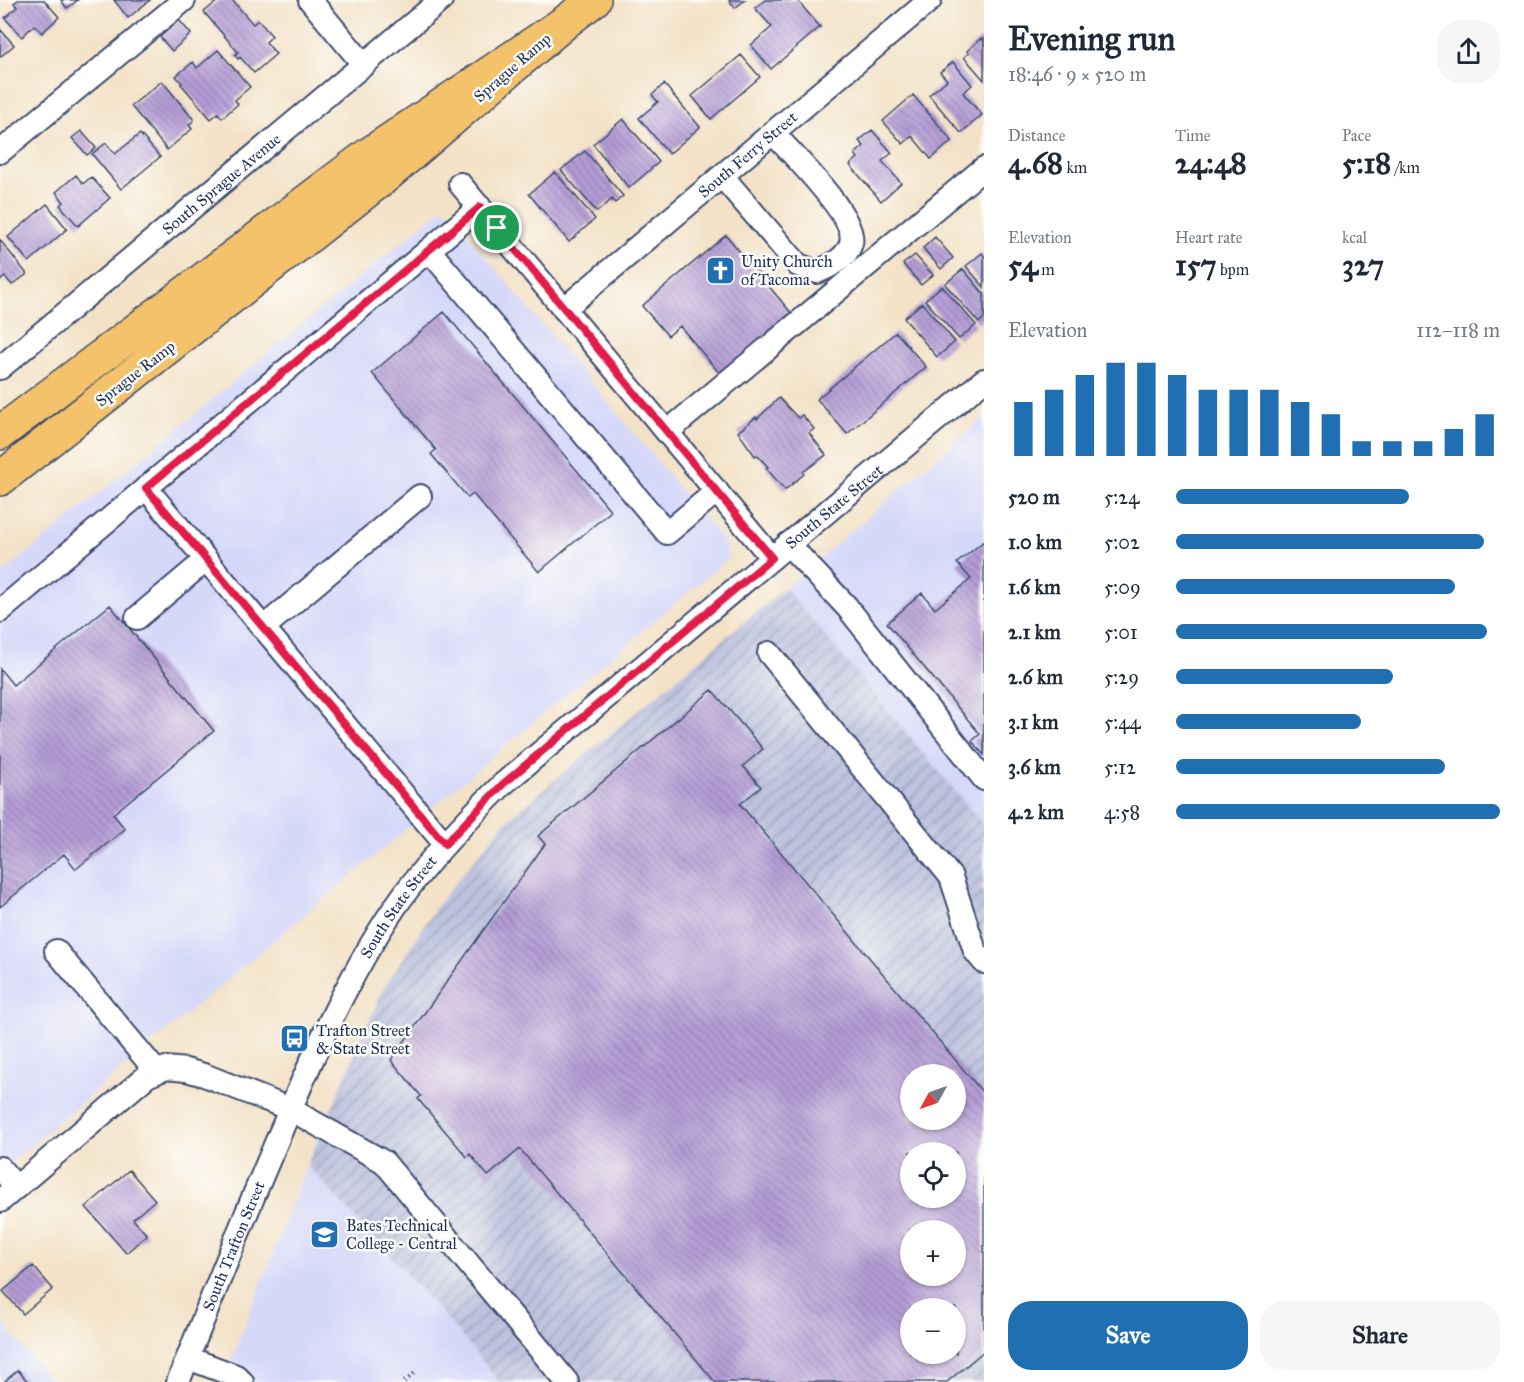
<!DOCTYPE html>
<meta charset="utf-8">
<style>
body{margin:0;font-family:"IM FELL Great Primer",serif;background:#f6f6f7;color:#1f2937;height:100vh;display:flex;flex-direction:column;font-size:22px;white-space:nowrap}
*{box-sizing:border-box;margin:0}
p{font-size:20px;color:#747a83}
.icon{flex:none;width:33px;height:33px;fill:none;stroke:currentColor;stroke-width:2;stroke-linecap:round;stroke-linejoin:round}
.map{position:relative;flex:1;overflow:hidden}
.side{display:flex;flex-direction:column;background:#fff;width:540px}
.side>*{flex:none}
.needle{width:39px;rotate:230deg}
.controls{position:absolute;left:900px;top:1064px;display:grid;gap:12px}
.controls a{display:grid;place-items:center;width:66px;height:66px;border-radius:50%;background:#fff;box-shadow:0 2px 4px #0004;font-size:30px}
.pin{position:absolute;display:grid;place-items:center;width:51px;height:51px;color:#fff;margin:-26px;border:3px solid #fff;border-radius:50%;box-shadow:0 2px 6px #0007}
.round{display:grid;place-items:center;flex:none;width:63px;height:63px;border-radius:24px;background:#f6f6f7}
.overview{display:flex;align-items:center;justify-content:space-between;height:102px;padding:0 24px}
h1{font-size:33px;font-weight:700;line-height:45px}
.metrics{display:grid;grid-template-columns:repeat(3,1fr);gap:9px;height:102px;padding:6px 24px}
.metrics div{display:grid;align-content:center}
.metrics b{font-size:30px;font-weight:700}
.metrics small{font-size:16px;font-weight:400}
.metrics p{font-size:16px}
.chart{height:168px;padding:12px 24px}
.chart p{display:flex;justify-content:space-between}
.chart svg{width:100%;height:108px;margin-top:6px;stroke:#1f6fb2;stroke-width:6}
.primary-button{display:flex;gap:12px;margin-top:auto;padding:12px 24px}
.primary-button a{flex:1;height:69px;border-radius:24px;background:#1f6fb2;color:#fff;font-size:24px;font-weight:700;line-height:69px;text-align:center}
.primary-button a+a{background:#f6f6f7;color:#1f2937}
ul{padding:0 24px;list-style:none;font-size:20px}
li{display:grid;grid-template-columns:96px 72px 1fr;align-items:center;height:45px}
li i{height:15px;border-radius:8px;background:#1f6fb2}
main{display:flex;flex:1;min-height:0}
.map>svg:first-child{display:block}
.built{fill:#d5d8f9}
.industrial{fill:url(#industrial-furrows);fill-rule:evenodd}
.building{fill:url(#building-back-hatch);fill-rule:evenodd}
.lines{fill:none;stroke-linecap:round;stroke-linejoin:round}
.minor-casing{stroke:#3b4a6e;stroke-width:26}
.highway-casing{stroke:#3b4a6e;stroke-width:36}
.path{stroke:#3b4a6e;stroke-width:4;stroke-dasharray:1.5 4.5;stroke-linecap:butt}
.minor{stroke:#fff;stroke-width:22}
.highway{stroke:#f3c26a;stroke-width:33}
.route-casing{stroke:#fff;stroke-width:12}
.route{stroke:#e11d48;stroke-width:8}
.labels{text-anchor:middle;stroke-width:5;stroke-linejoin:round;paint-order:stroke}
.street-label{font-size:16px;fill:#1b2f5e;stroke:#fdfcf7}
.poi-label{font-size:16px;fill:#1b2f5e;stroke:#fdfcf7;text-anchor:start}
</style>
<main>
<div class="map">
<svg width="984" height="1382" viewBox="0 0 984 1382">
<defs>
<pattern id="industrial-furrows" width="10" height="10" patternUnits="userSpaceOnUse" patternTransform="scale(1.5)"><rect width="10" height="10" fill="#bdc3de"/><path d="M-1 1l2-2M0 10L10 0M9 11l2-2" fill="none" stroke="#999fb7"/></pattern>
<pattern id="building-back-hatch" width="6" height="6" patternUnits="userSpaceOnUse" patternTransform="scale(1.5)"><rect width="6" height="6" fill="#b49cd5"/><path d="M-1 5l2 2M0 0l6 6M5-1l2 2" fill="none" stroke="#9280b0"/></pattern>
</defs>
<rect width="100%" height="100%" fill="#fdfcf7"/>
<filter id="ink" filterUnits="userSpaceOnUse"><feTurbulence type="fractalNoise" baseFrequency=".0167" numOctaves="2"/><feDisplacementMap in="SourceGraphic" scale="12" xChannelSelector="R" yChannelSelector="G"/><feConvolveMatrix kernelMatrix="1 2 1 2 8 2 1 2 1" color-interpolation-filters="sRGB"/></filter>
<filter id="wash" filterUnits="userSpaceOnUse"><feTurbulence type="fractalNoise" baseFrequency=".008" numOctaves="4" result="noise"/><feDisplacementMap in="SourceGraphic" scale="24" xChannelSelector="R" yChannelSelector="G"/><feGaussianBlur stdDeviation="1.35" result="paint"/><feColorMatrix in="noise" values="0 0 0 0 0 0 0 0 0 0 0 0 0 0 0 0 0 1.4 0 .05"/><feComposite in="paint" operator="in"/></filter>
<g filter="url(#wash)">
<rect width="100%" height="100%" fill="#f3e2c7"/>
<path class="built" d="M444 207 724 541 729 558 0 1171V576Z
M984 417V825L785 588Z
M307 1165 433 1303 500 1382H223Z
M0 1319 48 1377 61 1382H0Z"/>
<path class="industrial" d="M785 588 984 825V884L980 888 984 894V1382H500L433 1303 307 1165 383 989 439 903 506 821ZM910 1074H956V1119H910ZM910 1152H956V1197H910ZM910 1230H956V1275H910ZM910 1308H956V1353H910Z"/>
<g id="blocks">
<path class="building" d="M18 0H44L59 17 42 33 34 25 22 37 5 18 17 7 14 3Z
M61 0H78L67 8Z
M114 0H150L128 18Z
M219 0H232L253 24 258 20 272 36 266 42 276 54 254 73 240 57 238 59 235 55 238 52 204 12Z
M729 0H745L735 8Z
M765 0H797L820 27 771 69 751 45 772 27 755 8Z
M179 20 191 34 172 51 160 37Z
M0 29 14 45 0 57Z
M981 38 982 40 984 38V80L964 57 969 53 967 51Z
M218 50 250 87 235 100 238 104 222 118 218 113 211 119 181 84 182 83 176 76 193 62 197 68Z
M741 55 760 77 711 119 692 96Z
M953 62 972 85 963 93 982 115 961 133 929 95 947 80 940 72Z
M162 81 194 120 189 125 192 129 167 150 131 106Z
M664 84 700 127 669 154 639 118 658 102 652 95Z
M913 95 952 141 931 159 912 136 903 144 883 121Z
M623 119 659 162 629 188 593 144Z
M872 130 892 153 882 161 901 183 881 201 850 165 858 158 855 154 864 146 859 141Z
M81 131 96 148 87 155 72 138Z
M140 134 160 157 121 189 92 154 106 143 115 154Z
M585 151 623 196 615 203 612 199 597 212 561 170Z
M555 172 595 219 569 242 529 194Z
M76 175 83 184 91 177 110 198 78 226 60 205 64 202 56 192Z
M47 204 67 229 29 262 8 237Z
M726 235 792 314 720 374 680 326 668 336 642 306Z
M935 237 953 258 941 269 923 248Z
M0 240 27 274 12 285 5 277 0 281Z
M982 253 984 256V287L966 266Z
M915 255 933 275 921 285 903 264Z
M963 269 984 294V318L979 323 945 284Z
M942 286 976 325 959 339 925 300Z
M922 303 955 342 937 357 904 318Z
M444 312 611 511 539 572 473 494 468 498 431 454 436 450 372 373Z
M896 332 926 367 847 434 817 399Z
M779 398 798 418 802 415 814 429 809 433 826 455 803 472 804 474 785 490 766 468 768 467 757 455 755 456 738 432 756 417 757 419Z
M984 541V755L972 741 980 734 887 623 922 593 935 609 971 579 957 563Z
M110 605 214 731 113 814 125 829 76 869 64 854 0 907V669L13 685Z
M712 690 763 749 743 766 761 787 740 804 984 1094V1351L947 1382H715L520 1149 488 1176 470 1154 467 1157 418 1099 421 1096 391 1060 545 844 538 836ZM910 1074H956V1119H910ZM910 1152H956V1197H910ZM910 1230H956V1275H910ZM910 1308H956V1353H910Z
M129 1170 155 1200 133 1219 147 1235 126 1253 86 1207Z
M33 1266 53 1289 23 1314 3 1291Z
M18 1370 28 1382H4Z"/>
</g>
</g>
<g filter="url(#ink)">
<use href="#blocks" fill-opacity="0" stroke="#3b4a6e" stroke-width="1.5"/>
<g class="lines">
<defs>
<g id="minor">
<path d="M310 0 364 65"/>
<path d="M0 152 184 0"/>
<path d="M722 176 798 265 817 272C831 266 847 258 851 243 858 218 790 152 773 133"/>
<path d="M460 184 772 558"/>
<path d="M429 250 667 533 717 491"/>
<path id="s1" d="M564 309 930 0"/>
<path id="s2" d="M0 368 441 0"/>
<path d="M667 432 984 168"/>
<path d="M146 488 445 844"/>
<path d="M788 544 847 607 984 779"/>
<path d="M0 611 480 207"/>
<path d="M137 618 206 560"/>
<path d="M263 628 420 496"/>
<path d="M769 653 951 877 975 951 984 962"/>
<path d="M56 951 156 1071"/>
<path d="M0 1168 16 1187"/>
<path d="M0 1201 147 1076 166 1068 186 1070 204 1075 290 1109 384 1162 567 1382"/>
<path d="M188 1358 236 1376 242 1382"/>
<path id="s3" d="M178 1382C209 1305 240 1227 273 1150 308 1067 344 982 395 907 426 862 464 822 503 784L984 380"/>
</g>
<path id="highway" d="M564 23 594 0
M0 433 368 155 564 23 388 174 0 479"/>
</defs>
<use href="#minor" class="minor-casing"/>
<use href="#highway" class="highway-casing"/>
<path class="path" d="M404 1382 416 1372"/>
<use href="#minor" class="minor"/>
<use href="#highway" class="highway"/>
</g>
</g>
<g class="lines" filter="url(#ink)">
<defs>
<path id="route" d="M480 207 772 558 503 784 445 844 146 488Z"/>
</defs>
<use href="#route" class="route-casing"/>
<use href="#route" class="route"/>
</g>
<defs>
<symbol id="church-square" viewBox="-11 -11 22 22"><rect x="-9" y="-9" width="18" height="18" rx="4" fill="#1f6fb2" stroke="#fdfcf7"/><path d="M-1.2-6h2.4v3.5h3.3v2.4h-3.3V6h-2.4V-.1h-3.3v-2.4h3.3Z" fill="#fff"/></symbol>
<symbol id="bus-square" viewBox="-11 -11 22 22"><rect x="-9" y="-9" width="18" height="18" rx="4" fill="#1f6fb2" stroke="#fdfcf7"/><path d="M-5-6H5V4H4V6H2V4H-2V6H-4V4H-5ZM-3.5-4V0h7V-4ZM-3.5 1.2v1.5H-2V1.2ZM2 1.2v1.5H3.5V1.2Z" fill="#fff"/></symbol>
<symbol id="university-square" viewBox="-11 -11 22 22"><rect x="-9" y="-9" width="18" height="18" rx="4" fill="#1f6fb2" stroke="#fdfcf7"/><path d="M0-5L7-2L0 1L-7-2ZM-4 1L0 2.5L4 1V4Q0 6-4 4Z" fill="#fff"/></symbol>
</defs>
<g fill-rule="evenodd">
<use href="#church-square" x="704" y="254" width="33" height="33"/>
<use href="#bus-square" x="278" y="1022" width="33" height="33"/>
<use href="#university-square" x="308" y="1218" width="33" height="33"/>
</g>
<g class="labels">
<g class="street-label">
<text transform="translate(512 67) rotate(-41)" y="6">Sprague Ramp</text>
<text dy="6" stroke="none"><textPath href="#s1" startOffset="240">South Ferry Street</textPath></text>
<text dy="6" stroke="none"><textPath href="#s2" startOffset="288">South Sprague Avenue</textPath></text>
<text transform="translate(135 373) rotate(-38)" y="6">Sprague Ramp</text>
<text dy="6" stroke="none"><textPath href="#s3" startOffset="1119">South State Street</textPath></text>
<text dy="6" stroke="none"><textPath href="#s3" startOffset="525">South State Street</textPath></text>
<text dy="6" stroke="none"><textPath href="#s3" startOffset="147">South Trafton Street</textPath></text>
</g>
<g class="poi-label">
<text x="741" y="267">Unity Church<tspan x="741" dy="18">of Tacoma</tspan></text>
<text x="316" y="1036">Trafton Street<tspan x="316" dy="18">&amp; State Street</tspan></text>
<text x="346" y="1231">Bates Technical<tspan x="346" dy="18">College - Central</tspan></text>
</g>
</g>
</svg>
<div class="controls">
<a><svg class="needle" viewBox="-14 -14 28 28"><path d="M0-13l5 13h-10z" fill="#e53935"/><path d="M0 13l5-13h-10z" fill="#747a83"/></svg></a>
<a><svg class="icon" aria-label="locate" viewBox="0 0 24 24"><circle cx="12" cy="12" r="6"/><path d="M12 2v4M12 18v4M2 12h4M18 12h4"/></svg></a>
<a>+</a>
<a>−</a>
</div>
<div class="pin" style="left:497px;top:228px;background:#1e9e55"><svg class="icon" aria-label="arrive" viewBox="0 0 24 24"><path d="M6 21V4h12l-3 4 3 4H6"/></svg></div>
</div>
<section class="side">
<div class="overview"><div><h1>Evening run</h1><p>18:46 · 9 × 520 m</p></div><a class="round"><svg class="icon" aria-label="share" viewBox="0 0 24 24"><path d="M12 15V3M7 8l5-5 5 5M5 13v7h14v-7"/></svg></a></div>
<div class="metrics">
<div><p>Distance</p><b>4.68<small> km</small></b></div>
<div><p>Time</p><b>24:48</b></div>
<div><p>Pace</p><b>5:18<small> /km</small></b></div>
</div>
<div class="metrics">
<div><p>Elevation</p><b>54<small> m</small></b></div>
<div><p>Heart rate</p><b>157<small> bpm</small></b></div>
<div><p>kcal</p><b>327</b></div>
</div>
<div class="chart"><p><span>Elevation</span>112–118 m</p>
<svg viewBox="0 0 160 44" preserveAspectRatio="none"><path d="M5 44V22M15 44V17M25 44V11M35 44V6M45 44V6M55 44V11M65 44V17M75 44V17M85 44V17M95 44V22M105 44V27M115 44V38M125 44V38M135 44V38M145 44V33M155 44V27"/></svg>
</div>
<ul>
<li><b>520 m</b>5:24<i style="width:72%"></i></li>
<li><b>1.0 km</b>5:02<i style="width:95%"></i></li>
<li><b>1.6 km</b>5:09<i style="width:86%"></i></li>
<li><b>2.1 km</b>5:01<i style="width:96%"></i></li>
<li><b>2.6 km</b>5:29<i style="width:67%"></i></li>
<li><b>3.1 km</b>5:44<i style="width:57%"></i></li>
<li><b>3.6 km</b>5:12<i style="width:83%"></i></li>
<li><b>4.2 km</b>4:58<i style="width:100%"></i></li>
</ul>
<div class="primary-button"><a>Save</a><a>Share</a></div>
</section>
</main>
